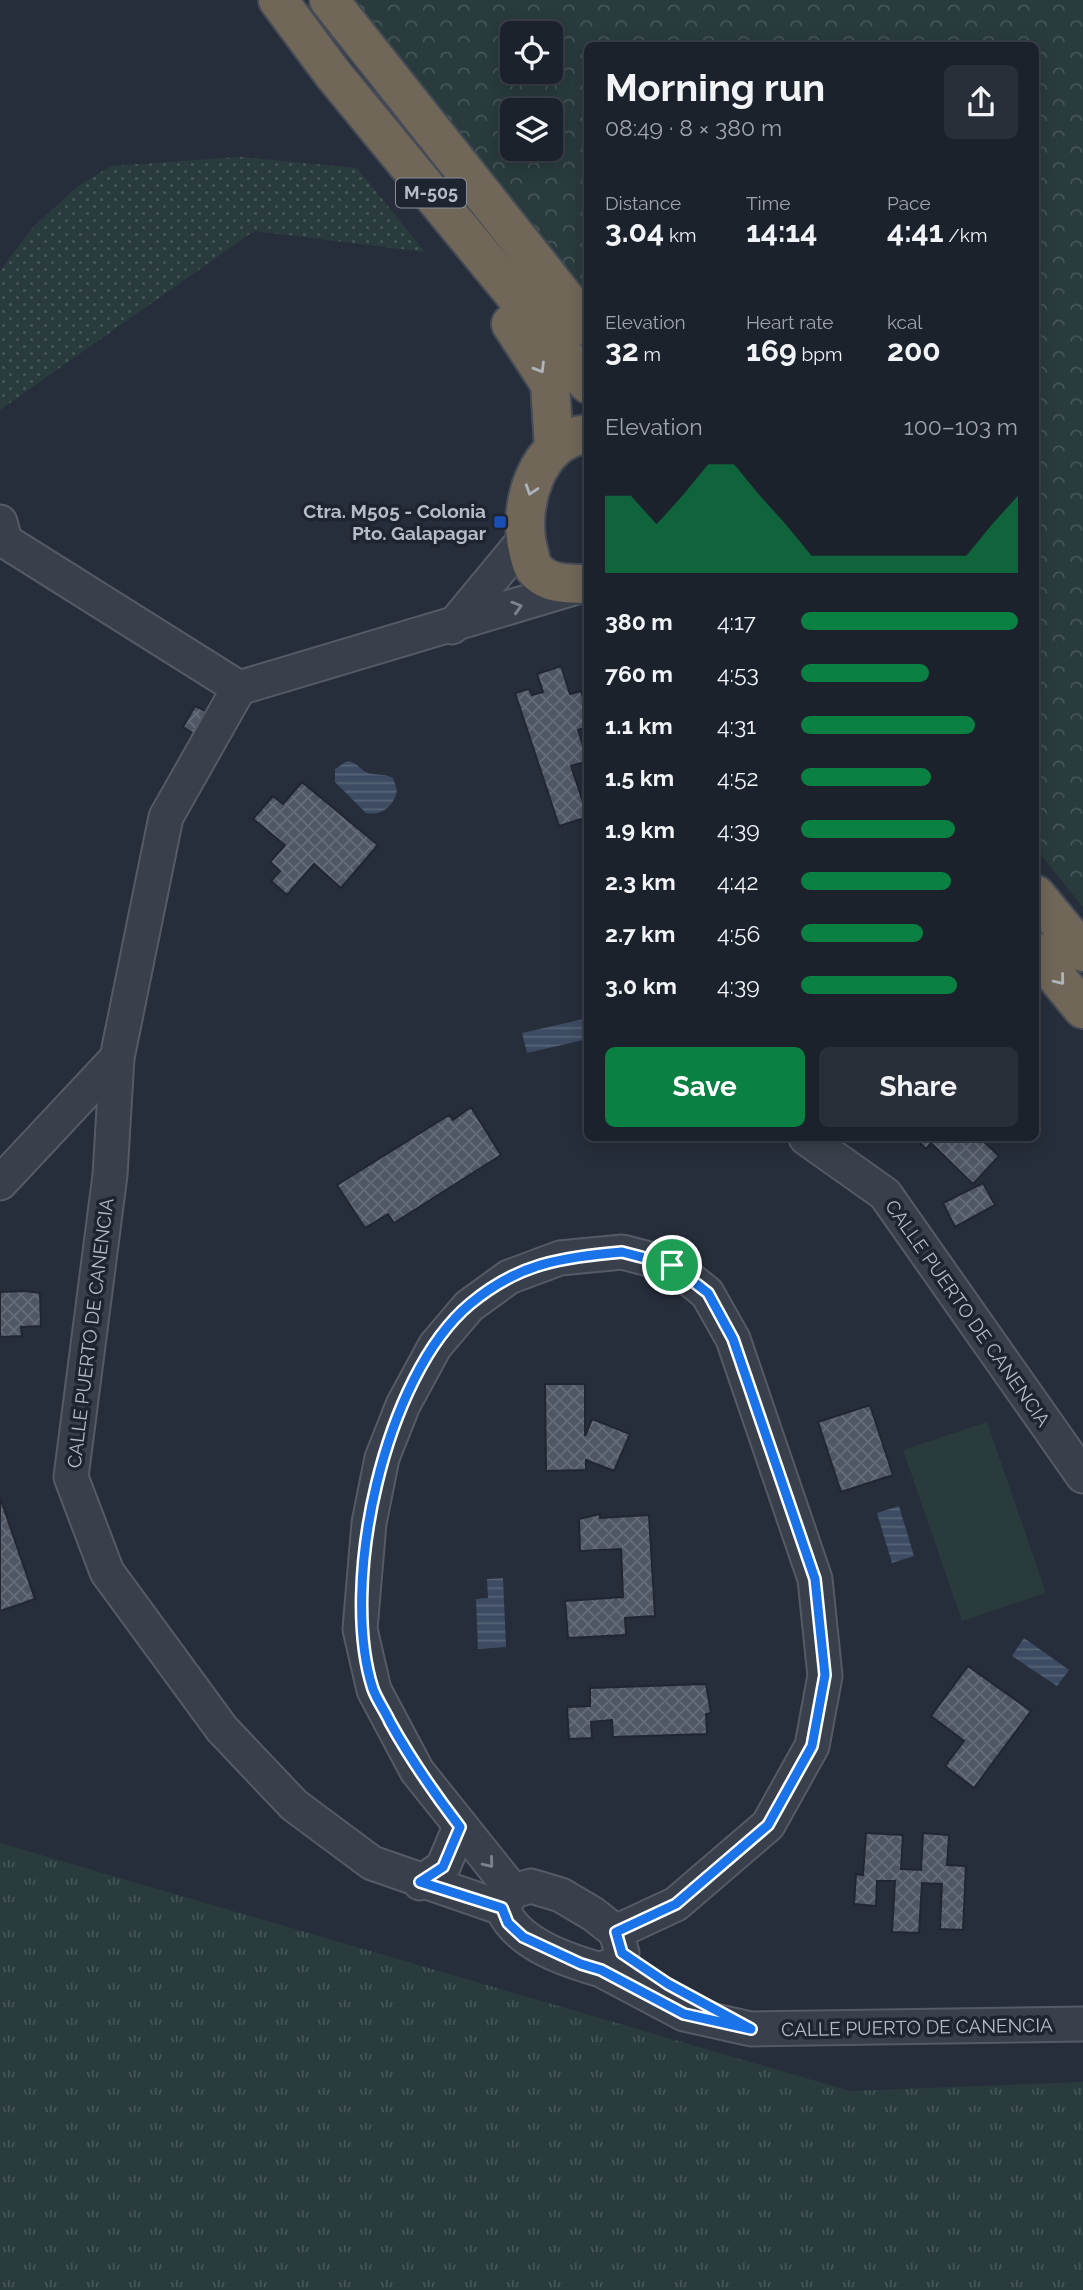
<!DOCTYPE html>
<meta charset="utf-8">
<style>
body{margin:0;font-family:Raleway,sans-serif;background:#292f38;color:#f1f3f6;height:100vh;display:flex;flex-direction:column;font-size:26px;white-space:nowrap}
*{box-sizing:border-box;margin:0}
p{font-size:23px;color:#a0a4a9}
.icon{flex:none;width:38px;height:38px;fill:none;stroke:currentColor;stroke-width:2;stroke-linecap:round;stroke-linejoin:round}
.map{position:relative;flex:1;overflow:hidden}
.panel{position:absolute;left:584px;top:42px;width:455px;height:1099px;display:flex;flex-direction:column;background:#1c222c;border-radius:10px;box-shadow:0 4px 18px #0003,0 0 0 2px #3a3f48}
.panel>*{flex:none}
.controls{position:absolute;left:500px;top:21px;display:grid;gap:14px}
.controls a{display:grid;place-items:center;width:63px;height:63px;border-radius:10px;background:#1c222c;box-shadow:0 4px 18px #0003,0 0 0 2px #3a3f48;font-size:35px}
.pin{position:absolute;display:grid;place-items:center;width:60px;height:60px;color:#fff;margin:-30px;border:4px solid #fff;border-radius:50%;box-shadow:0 2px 7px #0007}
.round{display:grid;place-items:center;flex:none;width:74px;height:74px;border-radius:10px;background:#292f38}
.head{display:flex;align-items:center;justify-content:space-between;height:119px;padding:0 21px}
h1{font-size:38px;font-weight:700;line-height:52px}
.figures{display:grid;grid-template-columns:repeat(3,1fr);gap:10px;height:119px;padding:7px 21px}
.figures div{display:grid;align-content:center}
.figures b{font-size:30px;font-weight:700}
.figures small{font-size:19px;font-weight:400}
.figures p{font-size:19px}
.chart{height:196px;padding:14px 21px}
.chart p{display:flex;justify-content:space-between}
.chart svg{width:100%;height:126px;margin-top:7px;fill:#0b8043;opacity:.7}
.button{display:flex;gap:14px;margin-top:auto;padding:14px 21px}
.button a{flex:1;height:80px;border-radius:10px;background:#0b8043;color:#fff;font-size:28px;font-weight:700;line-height:80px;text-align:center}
.button a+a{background:#292f38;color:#f1f3f6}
ul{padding:0 21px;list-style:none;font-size:23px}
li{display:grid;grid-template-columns:112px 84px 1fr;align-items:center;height:52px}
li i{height:18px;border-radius:9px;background:#0b8043}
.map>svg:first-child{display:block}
.grass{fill:url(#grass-tufts)}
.forest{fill:url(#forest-crowns);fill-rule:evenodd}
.park{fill:url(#park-dots)}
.garden{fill:#293b3d}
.water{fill:url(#water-rules)}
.building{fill:url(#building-cross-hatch);stroke:#212732;stroke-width:2}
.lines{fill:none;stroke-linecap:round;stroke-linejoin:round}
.street-casing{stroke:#555b66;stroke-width:37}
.highway-casing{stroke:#454b56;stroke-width:42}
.street{stroke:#3a404b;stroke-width:33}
.highway{stroke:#706758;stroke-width:38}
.oneway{stroke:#aeb4bb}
.oneway2{stroke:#7e848f}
.route-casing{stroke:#fff;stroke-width:14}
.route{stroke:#1a73e8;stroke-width:9}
.transit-dot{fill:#1a4fb4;stroke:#1f2530;stroke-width:2.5}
.labels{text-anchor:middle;stroke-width:7;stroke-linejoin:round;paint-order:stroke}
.shield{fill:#1f2530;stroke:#888f99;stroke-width:2}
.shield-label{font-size:18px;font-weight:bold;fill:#b5bcc6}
.poi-label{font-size:19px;font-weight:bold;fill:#b5bcc6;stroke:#1f2530;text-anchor:end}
.street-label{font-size:19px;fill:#b5bcc6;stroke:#1f2530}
</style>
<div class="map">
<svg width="1083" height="2290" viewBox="0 0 1083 2290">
<defs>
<pattern id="grass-tufts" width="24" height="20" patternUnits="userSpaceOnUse" patternTransform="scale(1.75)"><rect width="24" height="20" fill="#293b3d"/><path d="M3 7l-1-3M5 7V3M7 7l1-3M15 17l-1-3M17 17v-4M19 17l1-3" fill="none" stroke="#465558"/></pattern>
<pattern id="forest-crowns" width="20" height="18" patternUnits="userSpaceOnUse" patternTransform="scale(1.75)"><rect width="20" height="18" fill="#293b3d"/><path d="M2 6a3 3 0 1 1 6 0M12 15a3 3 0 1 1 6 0" fill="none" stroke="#465558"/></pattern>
<pattern id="park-dots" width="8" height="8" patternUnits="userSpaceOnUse" patternTransform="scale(1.75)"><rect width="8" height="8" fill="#293b3d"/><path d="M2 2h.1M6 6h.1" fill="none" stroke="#465558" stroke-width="1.8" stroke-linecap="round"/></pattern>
<pattern id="water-rules" width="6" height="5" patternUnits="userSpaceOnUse" patternTransform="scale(1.75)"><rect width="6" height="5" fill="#3d4c62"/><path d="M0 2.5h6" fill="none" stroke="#576477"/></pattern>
<pattern id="building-cross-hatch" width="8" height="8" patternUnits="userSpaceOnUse" patternTransform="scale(1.75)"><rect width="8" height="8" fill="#4f5765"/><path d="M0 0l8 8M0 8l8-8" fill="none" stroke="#666d7a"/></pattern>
</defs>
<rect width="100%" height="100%" fill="#262e3b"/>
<path class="grass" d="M0 1843 850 2091 1083 2082V2290H0Z"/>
<path class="forest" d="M351 0H1083V907L1036 849V46H588V301ZM513 33H551V72H513ZM513 110H551V149H513Z"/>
<path class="park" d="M240 157 357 168 425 252 254 231 0 410V271L33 227 78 186 111 166Z"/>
<path class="garden" d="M987 1422 1046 1593 962 1621 903 1450Z"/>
<path class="water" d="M347 761C357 762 359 769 368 773 377 776 384 773 393 778L397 791C393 807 382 816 366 813L335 782V769Z
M588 1018V1039L527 1053 522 1033Z
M899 1506 914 1556 892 1563 877 1513Z
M503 1578 506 1647 478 1649 476 1599 488 1598 487 1579Z
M1024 1638 1069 1670 1057 1686 1012 1656Z"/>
<path class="building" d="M561 666 570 694 581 691 588 713V727L578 730 588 761 571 766 588 817 559 826 515 693 529 689 532 695 543 692 537 674Z
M195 706 206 711 194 734 183 727Z
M302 782 378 845 341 888 314 864 287 895 271 881 280 871 270 862 285 845 253 819 273 796 283 804Z
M471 1107 501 1155 394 1223 388 1214 365 1228 337 1185 449 1115 453 1120Z
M915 1138H980L999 1156 973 1184 931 1143 926 1149Z
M983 1183 995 1205 955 1227 943 1203Z
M25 1291 40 1293 41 1326 21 1327 22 1336 0 1337V1292Z
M545 1384H585V1436L592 1419 630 1434 614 1471 586 1460V1470L546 1471Z
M870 1405 893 1475 841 1492 818 1422Z
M0 1497 35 1599 0 1611Z
M600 1514V1518L649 1515 655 1616 625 1618 626 1635 568 1638 565 1601 623 1597 621 1549 580 1551 579 1519Z
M968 1666 1031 1711 974 1788 945 1766 964 1741 931 1716Z
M706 1684 711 1713 706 1714 707 1734 613 1737 612 1720 591 1722 592 1738 569 1739 567 1707 590 1706V1688Z
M866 1833 903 1835 901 1869 921 1870 923 1833 949 1835 947 1865 966 1866 963 1930 940 1929 942 1884 922 1883 919 1933 892 1932 895 1881H877L876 1906 854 1904 856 1874 863 1875Z"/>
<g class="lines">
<defs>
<path id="street" d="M0 522 5 541 239 688
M452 627 525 539
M117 1058 110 1175 71 1477 107 1572 222 1729 294 1805 372 1863 502 1908
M806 1138 885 1194 1083 1476
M0 1183 117 1058 166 817 239 688 587 584
M420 1883 443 1867 460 1827
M531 1886 561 1895 593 1914 616 1932 622 1953 617 1962 601 1970C566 1960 517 1944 502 1908L513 1891Z
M513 1891 417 1771 374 1690 360 1629 369 1523 382 1458 403 1405 435 1346 469 1306 509 1277 560 1258 622 1252 672 1265 707 1293 733 1339 815 1579 825 1676 812 1746 768 1825 676 1904 616 1932
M601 1970 684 2014 751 2029 1083 2024"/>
<path id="highway" d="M278 0 333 74 588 384
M329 0 588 327
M511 324 550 384 554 447
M588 434C536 438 516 509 529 553 530 557 531 564 534 568 547 585 569 584 588 584
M1036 895 1083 952
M1036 952 1083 1009"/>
</defs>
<use href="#street" class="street-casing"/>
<use href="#highway" class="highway-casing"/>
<use href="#street" class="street"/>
<use href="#highway" class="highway"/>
</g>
<defs><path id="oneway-chevron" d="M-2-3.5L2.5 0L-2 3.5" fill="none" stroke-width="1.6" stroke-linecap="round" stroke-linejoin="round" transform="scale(1.75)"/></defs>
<g class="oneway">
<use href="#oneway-chevron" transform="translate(540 368) rotate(59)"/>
<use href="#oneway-chevron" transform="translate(531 490) rotate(108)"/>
<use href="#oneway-chevron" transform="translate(1060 980) rotate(51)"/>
</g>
<g class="oneway2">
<use href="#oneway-chevron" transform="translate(517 607) rotate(-17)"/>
<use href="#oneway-chevron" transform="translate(489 1863) rotate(51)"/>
</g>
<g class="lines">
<defs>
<path id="route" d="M622 1252 672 1265 708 1293 733 1339 815 1579 825 1675 812 1746 768 1825 676 1904 616 1932 622 1953 668 1984 751 2029 684 2014 601 1970 581 1964 523 1937 508 1923 502 1908 420 1882 443 1867 460 1827C434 1793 411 1760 390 1722 385 1711 377 1700 373 1689 339 1585 384 1376 470 1304 519 1263 560 1258 622 1252Z"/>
</defs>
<use href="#route" class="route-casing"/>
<use href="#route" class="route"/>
</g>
<rect class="transit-dot" x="493" y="515" width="14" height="14" rx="3.5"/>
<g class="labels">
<rect class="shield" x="396" y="178.5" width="70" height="29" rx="5"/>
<g class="shield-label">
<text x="431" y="199">M-505</text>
</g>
<g class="poi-label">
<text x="486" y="518">Ctra. M505 - Colonia<tspan x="486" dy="22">Pto. Galapagar</tspan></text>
</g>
<g class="street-label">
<text transform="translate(968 1313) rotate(55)" y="7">CALLE PUERTO DE CANENCIA</text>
<text transform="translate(90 1333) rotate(-83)" y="7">CALLE PUERTO DE CANENCIA</text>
<text transform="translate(917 2027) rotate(-1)" y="7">CALLE PUERTO DE CANENCIA</text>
</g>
</g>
</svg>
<div class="controls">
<a><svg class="icon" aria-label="locate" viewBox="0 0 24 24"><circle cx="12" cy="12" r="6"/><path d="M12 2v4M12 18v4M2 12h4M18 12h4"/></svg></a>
<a><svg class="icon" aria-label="layers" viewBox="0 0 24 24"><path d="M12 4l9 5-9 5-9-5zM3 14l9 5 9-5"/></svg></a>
</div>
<div class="pin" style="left:672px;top:1265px;background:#1e9e55"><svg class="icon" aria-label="arrive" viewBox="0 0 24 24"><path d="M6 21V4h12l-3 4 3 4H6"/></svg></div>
<section class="panel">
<div class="head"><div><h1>Morning run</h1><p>08:49 · 8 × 380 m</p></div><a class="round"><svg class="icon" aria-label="share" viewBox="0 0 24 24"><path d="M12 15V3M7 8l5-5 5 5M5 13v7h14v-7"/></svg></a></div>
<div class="figures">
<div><p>Distance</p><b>3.04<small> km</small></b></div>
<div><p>Time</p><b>14:14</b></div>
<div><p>Pace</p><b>4:41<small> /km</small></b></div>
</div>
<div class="figures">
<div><p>Elevation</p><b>32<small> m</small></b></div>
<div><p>Heart rate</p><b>169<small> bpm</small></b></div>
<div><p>kcal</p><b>200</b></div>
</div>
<div class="chart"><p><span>Elevation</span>100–103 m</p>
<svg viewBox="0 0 160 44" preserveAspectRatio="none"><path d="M0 44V17L10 17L20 27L30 17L40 6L50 6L60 17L70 27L80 38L90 38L100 38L110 38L120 38L130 38L140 38L150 27L160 17V44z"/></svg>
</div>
<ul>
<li><b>380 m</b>4:17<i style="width:100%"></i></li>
<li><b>760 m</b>4:53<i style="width:59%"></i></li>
<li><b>1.1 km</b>4:31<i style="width:80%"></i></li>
<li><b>1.5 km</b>4:52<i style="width:60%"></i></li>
<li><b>1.9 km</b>4:39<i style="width:71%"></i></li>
<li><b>2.3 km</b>4:42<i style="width:69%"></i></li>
<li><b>2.7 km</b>4:56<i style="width:56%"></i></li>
<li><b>3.0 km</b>4:39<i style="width:72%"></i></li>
</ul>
<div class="button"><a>Save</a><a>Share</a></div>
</section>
</div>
